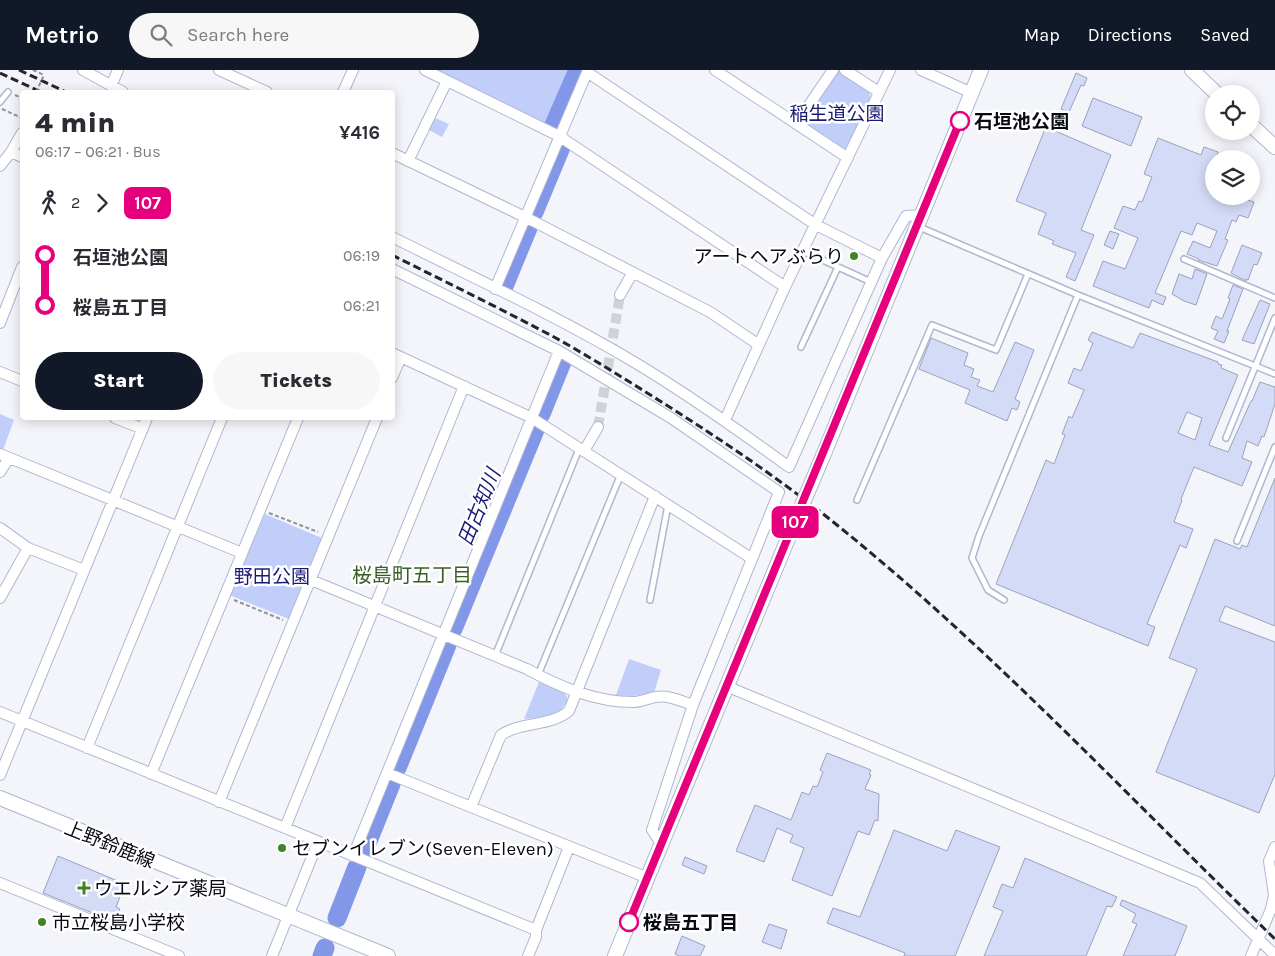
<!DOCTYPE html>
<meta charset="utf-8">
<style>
body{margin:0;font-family:Karla,"Noto Sans JP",sans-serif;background:#f7f7f7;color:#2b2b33;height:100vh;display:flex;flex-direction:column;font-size:19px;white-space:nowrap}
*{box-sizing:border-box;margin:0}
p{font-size:16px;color:#7c7c81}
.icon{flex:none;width:28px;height:28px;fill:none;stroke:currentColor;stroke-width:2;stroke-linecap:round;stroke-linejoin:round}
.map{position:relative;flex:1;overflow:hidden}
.panel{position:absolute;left:20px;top:20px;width:375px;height:330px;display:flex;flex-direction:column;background:#fff;border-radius:5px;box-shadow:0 2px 12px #0003}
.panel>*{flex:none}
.badge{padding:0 10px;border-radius:8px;font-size:18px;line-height:32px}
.tools{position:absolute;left:1205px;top:15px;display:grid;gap:10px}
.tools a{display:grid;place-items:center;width:55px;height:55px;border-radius:50%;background:#fff;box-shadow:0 2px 12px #0003;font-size:25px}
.map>.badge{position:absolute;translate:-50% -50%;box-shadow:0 0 0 2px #fff}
.legs{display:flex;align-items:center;gap:8px;height:55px;padding:0 15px;font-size:16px}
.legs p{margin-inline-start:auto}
.headline{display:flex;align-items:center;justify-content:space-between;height:85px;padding:0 15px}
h1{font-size:28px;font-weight:800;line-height:38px}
.cta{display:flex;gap:10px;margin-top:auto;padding:10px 15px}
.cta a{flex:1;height:58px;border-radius:30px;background:#111827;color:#fff;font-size:20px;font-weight:800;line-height:58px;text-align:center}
.cta a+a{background:#f7f7f7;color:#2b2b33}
ul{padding:0 15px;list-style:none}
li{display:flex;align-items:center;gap:18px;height:50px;font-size:19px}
li i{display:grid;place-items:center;width:8px;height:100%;margin:0 6px;background:currentColor}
li i::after{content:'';width:12px;height:12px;margin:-6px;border:4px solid;border-radius:50%;background:#fff}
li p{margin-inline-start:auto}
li:first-child i{background:linear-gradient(#0000 50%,currentColor 0)}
li:last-child i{background:linear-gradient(currentColor 50%,#0000 0)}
header{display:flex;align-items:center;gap:30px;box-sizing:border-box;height:70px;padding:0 25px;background:#111827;color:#fff}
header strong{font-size:24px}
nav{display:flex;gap:28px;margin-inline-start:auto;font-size:18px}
.search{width:350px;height:45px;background:#f7f7f7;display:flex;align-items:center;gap:12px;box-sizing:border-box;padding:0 18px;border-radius:28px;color:#7c7c81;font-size:19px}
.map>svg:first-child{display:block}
.green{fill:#c1cef9}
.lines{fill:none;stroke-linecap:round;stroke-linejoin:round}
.river{stroke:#8397e9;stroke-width:19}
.building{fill:#d3dbf7;stroke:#9aa2bc;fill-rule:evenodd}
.street-tunnel{stroke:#d0d2d8;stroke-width:10;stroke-dasharray:10 5;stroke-linecap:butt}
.lane-casing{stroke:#afb7d2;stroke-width:8}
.street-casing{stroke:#afb7d2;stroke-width:12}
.secondary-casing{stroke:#afb7d2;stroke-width:16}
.path{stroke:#919399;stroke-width:2;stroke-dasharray:4 2.5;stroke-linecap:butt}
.lane{stroke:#fff;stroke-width:5}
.street{stroke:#fff;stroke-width:10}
.secondary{stroke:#fff;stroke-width:14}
.rail{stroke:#23252e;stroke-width:3;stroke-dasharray:8 4;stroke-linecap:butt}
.secondary-bridge-casing{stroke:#afb7d2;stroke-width:16;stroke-linecap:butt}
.path-bridge{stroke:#919399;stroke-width:2;stroke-dasharray:4 2.5;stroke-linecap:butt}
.secondary-bridge{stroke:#fff;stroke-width:14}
.line-1-casing{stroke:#fff;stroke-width:11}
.line-1{stroke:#e6007e;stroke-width:8}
.stop-1-dot{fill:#fff;stroke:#e6007e;stroke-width:2.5}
.poi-dot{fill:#438324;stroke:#fff;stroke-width:2}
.labels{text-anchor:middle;stroke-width:5;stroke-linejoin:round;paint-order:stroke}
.park-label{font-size:19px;fill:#191976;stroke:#fff}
.stop-label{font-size:19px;font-weight:bold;fill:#090b14;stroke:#fff;text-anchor:start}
.poi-label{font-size:19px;fill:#090b14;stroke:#fff;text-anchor:start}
.street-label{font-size:19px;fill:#090b14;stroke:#fff}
.water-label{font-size:20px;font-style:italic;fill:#1a1a77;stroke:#fff}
.neighbourhood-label{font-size:20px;fill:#376025;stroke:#fff}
</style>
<header>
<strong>Metrio</strong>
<div class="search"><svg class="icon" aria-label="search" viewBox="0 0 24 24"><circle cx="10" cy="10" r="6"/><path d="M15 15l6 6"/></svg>Search here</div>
<nav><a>Map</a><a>Directions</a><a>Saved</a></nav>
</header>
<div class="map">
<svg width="1275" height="886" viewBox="0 0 1275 886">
<rect width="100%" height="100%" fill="#f3f5fa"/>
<path class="green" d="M436 0H580L558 54 552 57Z
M837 0 869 21 871 29 848 79H842L801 52Z
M433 47 449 54 442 67 427 59Z
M0 344 14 350 3 380 0 378Z
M265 444 322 468 289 549 229 525Z
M629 589 661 600 654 623 632 626 616 625Z
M539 612 564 622 568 629C558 650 545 646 524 649Z"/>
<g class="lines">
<path class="river" d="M554 55 578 0
M534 142 561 77 560 75
M504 216 528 158
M541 344 562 292
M453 559 535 360
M397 698 447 575
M364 781 391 714
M337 848 357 797
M322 886 325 878"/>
</g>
<path class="building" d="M1076 3 1087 8 1084 16 1081 15 1069 42 1061 39Z
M1093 28 1142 47 1131 76 1082 56Z
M1045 59 1052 62 1053 60 1111 85 1081 160 1094 165 1075 211 1066 207 1076 183 1052 174 1054 171 1038 164 1046 143 1016 131Z
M1158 68 1201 85 1204 77 1218 82 1216 89H1214V126H1249L1248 130 1254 132 1248 148 1239 145 1236 152 1232 150 1225 169 1228 170 1217 196 1198 190 1199 189 1187 184 1193 171 1210 178 1217 161 1197 153 1192 165 1181 161 1155 223 1166 227 1163 235 1152 230 1149 238 1093 216 1103 191 1125 199 1138 168 1114 158 1123 136 1135 140 1139 131 1142 132 1152 107 1144 104Z
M1110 161 1119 164 1113 179 1104 175Z
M1242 175 1262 183 1257 195 1254 194 1248 210 1246 209V211L1231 203Z
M1195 199 1207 204 1196 235 1184 231 1172 224 1179 204 1192 209Z
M1233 215 1243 219 1227 261H1229L1224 273 1214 269 1218 261 1211 258 1216 246 1222 249 1230 229 1228 228Z
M1260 230 1270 234 1254 274 1242 270Z
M1092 262 1133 278 1140 263 1218 292V294L1222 295 1221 298 1238 305 1209 375 1228 382 1251 331H1252L1260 312 1275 317V334L1264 367 1262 366 1258 376 1247 371 1242 388 1252 392 1242 416 1194 397 1181 429 1182 430 1174 452 1193 459 1186 478 1180 475 1147 554 1155 557 1148 576 996 514 1046 390 1054 394 1065 365 1062 364 1069 346 1072 348 1084 320 1068 313 1074 298 1081 301 1093 273 1088 270ZM1187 342 1202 348 1195 370 1178 363Z
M931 268 968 283 964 295 974 299 971 307 980 310 977 316 993 322 1015 272 1034 280 1015 329 1020 332 1017 340 1012 338 1007 351 965 333 970 320 919 299Z
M1275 408V556L1225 536 1219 551 1275 572V704L1259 743 1156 702 1197 599 1169 588 1215 469 1240 479 1242 475 1247 477Z
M827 683 871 700 869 704 871 705 865 719 879 724 878 751 875 750 869 765 858 761 832 826 792 810 804 778 790 772 793 765 777 758 764 792 736 781 755 735 791 750 802 722 809 725 813 716 817 717 823 702 820 700Z
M894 760 947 781 956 760 1000 777 955 886H904L905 883 827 853 833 838 860 847Z
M58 786 125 814 116 837 120 839 115 850 111 848 110 850 43 823Z
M685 787 707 796 704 804 682 795Z
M1025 788 1117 827 1112 837 1107 836 1086 886H984L1003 841 993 837 1002 814 1013 818Z
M1122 830 1187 856 1175 886H1123L1137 854 1132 852 1136 844 1120 835Z
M769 854 787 860 781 879 762 872Z
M682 866 705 876 700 886H679L675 884Z"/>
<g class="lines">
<path class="street-tunnel" d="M598 357 620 225"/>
<defs>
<path id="lane" d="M0 32 8 22
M917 156 1078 225 1275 304
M803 181 871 212
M1184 189 1275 228
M801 277 838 197
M1226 368 1275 248
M857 430 932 255 996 280 1028 204
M1237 471 1275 377
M650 530 668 435
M1004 530 988 520 972 488 979 466 1078 225
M495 586 579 379
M538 605 621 404"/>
<path id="street" d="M83 0 123 22
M219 0 267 22
M425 0 559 66 785 217
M715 0 848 88
M845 0 879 22
M921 0 972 23
M587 2 816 155 882 188
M111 16 118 0
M343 22 353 0
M796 54 833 0
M11 82 22 63
M392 83 525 147 710 242 759 275
M408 91 447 11
M0 96 11 82 22 87
M392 167C472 207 553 244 629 289 685 322 737 359 789 397L882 188 906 146 922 145
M392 199 559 281 671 348 779 422 693 635 652 760 662 775
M495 219 588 0
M620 225 633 202
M0 253 22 197
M392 283 532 348 751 488
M0 302 22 311
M392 308 401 287
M115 348 143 359
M725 350 785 217 890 0
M584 381 598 357
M0 384 242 483
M0 402 9 388
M0 458 28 478
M311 510 527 599C560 617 595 632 633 632 641 632 648 628 656 627 669 625 681 631 693 635
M0 528 28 478 84 500
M726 616 1200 813 1275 885
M0 642 536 860
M87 678 222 348
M387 703 471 737
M151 704 298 348
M0 705 147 348
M219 732 377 348
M285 758 464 316
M353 786 559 281
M648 808 471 737 501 665C522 651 550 657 569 641L655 426
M0 813 179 886
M272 886 318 772
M528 886 536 867V860L569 777
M1251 886 1271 839 1274 825 1269 791 1275 777"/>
<path id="secondary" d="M1192 0 1217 24
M1251 55 1275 77
M823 386 981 0
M0 728 388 886
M615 886 797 447"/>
</defs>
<use href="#lane" class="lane-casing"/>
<use href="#street" class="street-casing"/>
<use href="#secondary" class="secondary-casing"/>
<path class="path" d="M33 0 44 5
M15 25 22 28
M2 39 22 48
M269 443 318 462
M234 530 283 550"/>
<use href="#lane" class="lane"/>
<use href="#street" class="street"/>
<use href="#secondary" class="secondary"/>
<path class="rail" d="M19 0 66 22
M0 3 41 22
M392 185C446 212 501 239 554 267 590 287 625 309 660 331 717 367 774 405 827 447 988 575 1127 726 1275 869"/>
<defs>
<path id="secondary-bridge" d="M797 447 823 386"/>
</defs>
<use href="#secondary-bridge" class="secondary-bridge-casing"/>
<path class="path-bridge" d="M36 22 44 5"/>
<use href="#secondary-bridge" class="secondary-bridge"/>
</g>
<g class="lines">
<defs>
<path id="line-1" d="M629 852 960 51"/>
</defs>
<use href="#line-1" class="line-1-casing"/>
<use href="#line-1" class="line-1"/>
</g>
<g class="stop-1-dot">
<circle cx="960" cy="51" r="9"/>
<circle cx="629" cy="852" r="9"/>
</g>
<g class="poi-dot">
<circle cx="854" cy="186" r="5"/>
<circle cx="282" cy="778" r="5"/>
<path d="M81.5 810.5h5v5h5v5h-5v5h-5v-5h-5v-5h5z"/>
<circle cx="42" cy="852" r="5"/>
</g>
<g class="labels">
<g class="park-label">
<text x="837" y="50">稲生道公園</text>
<text x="272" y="513">野田公園</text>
</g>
<g class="stop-label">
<text x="974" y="58">石垣池公園</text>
<text x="643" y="859">桜島五丁目</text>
</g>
<g class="poi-label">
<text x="844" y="193" text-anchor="end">アートヘアぶらり</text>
<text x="292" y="785">セブンイレブン(Seven-Eleven)</text>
<text x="94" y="825">ウエルシア薬局</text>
<text x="52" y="859">市立桜島小学校</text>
</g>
<g class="street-label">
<text transform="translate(110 774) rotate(22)" y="7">上野鈴鹿線</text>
</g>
<g class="water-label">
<text transform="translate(479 437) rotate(-68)" y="7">田古知川</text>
</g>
<g class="neighbourhood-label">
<text x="412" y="512">桜島町五丁目</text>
</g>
</g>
</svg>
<div class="tools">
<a><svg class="icon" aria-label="locate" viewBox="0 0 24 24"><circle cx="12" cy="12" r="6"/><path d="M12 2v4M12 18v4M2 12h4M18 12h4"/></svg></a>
<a><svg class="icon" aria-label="layers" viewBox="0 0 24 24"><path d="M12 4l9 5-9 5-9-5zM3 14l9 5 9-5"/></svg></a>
</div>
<b class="badge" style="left:795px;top:452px;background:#e6007e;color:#fff">107</b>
<section class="panel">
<div class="headline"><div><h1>4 min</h1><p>06:17 – 06:21 · Bus</p></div><b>¥416</b></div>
<div class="legs"><svg class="icon" aria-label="walk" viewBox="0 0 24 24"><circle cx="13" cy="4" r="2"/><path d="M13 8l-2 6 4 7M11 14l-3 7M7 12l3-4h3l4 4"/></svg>2<svg class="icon" aria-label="forward" viewBox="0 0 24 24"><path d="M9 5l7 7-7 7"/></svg><b class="badge" style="background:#e6007e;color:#fff">107</b></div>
<ul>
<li><i style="color:#e6007e"></i><b>石垣池公園</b><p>06:19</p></li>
<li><i style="color:#e6007e"></i><b>桜島五丁目</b><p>06:21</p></li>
</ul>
<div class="cta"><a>Start</a><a>Tickets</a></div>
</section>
</div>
